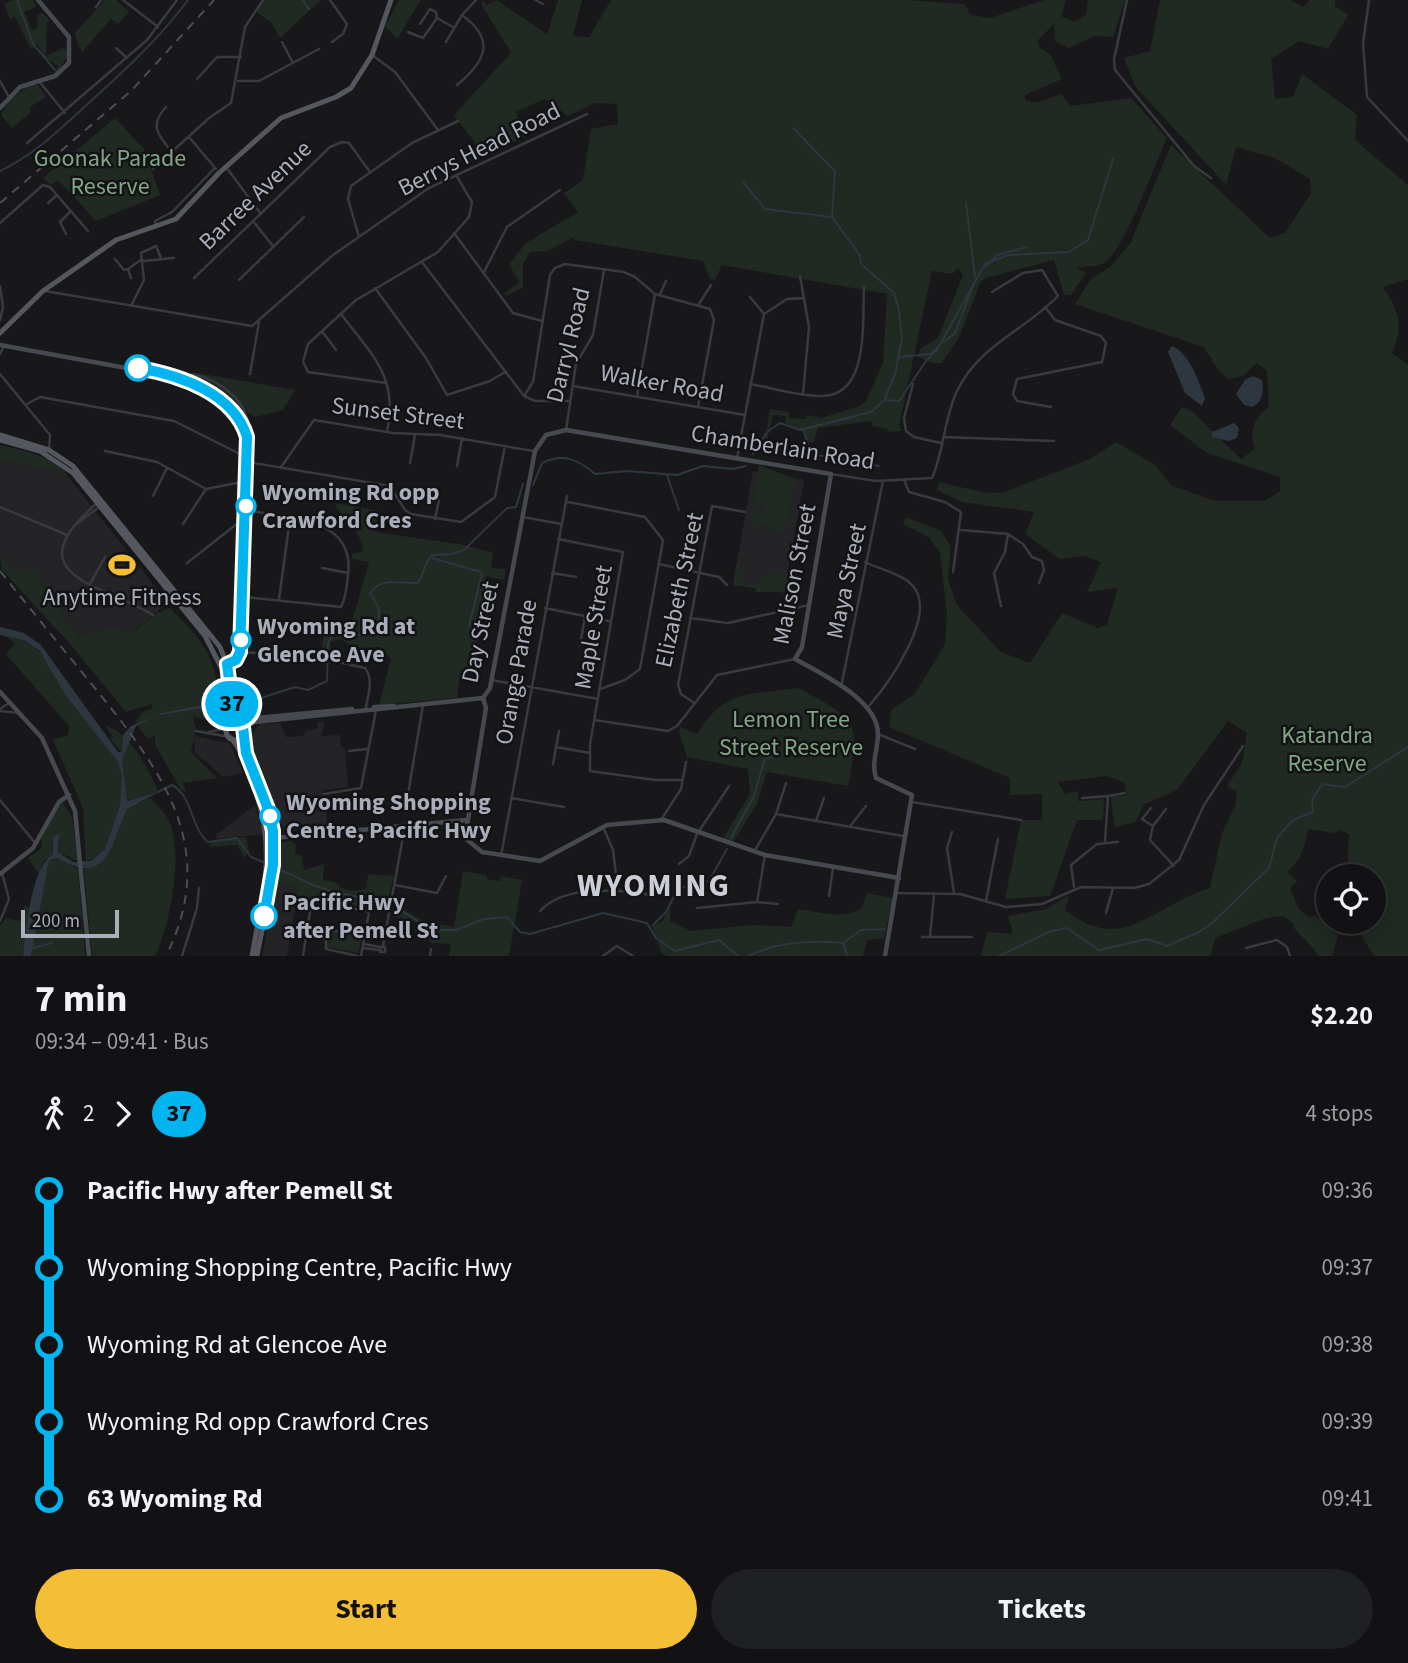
<!DOCTYPE html>
<meta charset="utf-8">
<style>
body{margin:0;font-family:"Source Sans 3",sans-serif;background:#1f2022;color:#f1f3f6;height:100vh;display:flex;flex-direction:column;font-size:26px;white-space:nowrap}
*{box-sizing:border-box;margin:0}
p{font-size:23px;color:#9c9ea0}
.icon{flex:none;width:38px;height:38px;fill:none;stroke:currentColor;stroke-width:2;stroke-linecap:round;stroke-linejoin:round}
.map{position:relative;height:956px;overflow:hidden}
.drawer{display:flex;flex-direction:column;background:#121214;flex:1}
.drawer>*{flex:none}
.badge{padding:0 14px;border-radius:23px;font-size:24px;line-height:46px}
.tools{position:absolute;left:1316px;top:864px;display:grid;gap:14px}
.tools a{display:grid;place-items:center;width:70px;height:70px;border-radius:50%;background:#121214;box-shadow:0 4px 18px #0003,0 0 0 2px #313234;font-size:35px}
.scale{position:absolute;left:21px;bottom:18px;width:98px;box-sizing:border-box;padding-left:7px;border:4px solid #aaaeba;border-top:0;font-size:19px;line-height:24px;white-space:nowrap;color:#aaaeba;-webkit-text-stroke:5px #131315;paint-order:stroke}
.map>.badge{position:absolute;translate:-50% -50%;box-shadow:0 0 0 4px #fff}
.legs{display:flex;align-items:center;gap:10px;height:77px;padding:0 35px;font-size:23px}
.legs p{margin-inline-start:auto}
.summary{display:flex;align-items:center;justify-content:space-between;height:119px;padding:0 35px}
h1{font-size:38px;font-weight:700;line-height:52px}
.cta{display:flex;gap:14px;margin-top:auto;padding:14px 35px}
.cta a{flex:1;height:80px;border-radius:42px;background:#f4be37;color:#111;font-size:28px;font-weight:700;line-height:80px;text-align:center}
.cta a+a{background:#1f2022;color:#f1f3f6}
ul{padding:0 35px;list-style:none}
li{display:flex;align-items:center;gap:24px;height:77px;font-size:26px}
li i{display:grid;place-items:center;width:10px;height:100%;margin:0 9px;background:currentColor}
li i::after{content:'';width:18px;height:18px;margin:-9px;border:5px solid;border-radius:50%;background:#121214}
li p{margin-inline-start:auto}
li:first-child i{background:linear-gradient(#0000 50%,currentColor 0)}
li:last-child i{background:linear-gradient(currentColor 50%,#0000 0)}
.map>svg:first-child{display:block}
.built{fill:#242427}
.green{fill:#202922}
.water{fill:#2e363f}
.lines{fill:none;stroke-linecap:round;stroke-linejoin:round}
.stream{stroke:#2e363f;stroke-width:2}
.street{stroke:#393a3f;stroke-width:2.5}
.secondary{stroke:#474950;stroke-width:4.5}
.primary{stroke:#55575f;stroke-width:5}
.rail{stroke:#4c4e55;stroke-width:2;stroke-dasharray:9 7;stroke-linecap:butt}
.line-1-casing{stroke:#fff;stroke-width:16}
.line-1{stroke:#00b5ef;stroke-width:10}
.stop-1-dot{fill:#fff;stroke:#00b5ef;stroke-width:3.5}
.labels{text-anchor:middle;stroke-width:5;stroke-linejoin:round;paint-order:stroke}
.street-label{font-size:24px;fill:#aaaeba;stroke:#131315}
.park-label{font-size:24px;fill:#81a585;stroke:#131315}
.stop-label{font-size:24px;font-weight:bold;fill:#aaaeba;stroke:#131315;text-anchor:start}
.poi-label{font-size:24px;fill:#aaaeba;stroke:#131315}
.district-label{font-size:32px;font-weight:bold;letter-spacing:2px;fill:#cbced6;stroke:#131315}
</style>
<div class="map">
<svg width="1408" height="956" viewBox="0 0 1408 956">
<rect width="100%" height="100%" fill="#18181a"/>
<path class="built" d="M0 460 66 474 168 603 131 633 111 625 79 638 47 592 38 570H11L0 555Z
M753 471 804 480 784 593 733 585Z
M317 722H325L321 736 340 735 341 747H345L348 787 323 790 328 828 286 831 276 817 261 779 249 737 260 724 280 723 286 737 303 736 306 731 318 728Z
M194 736 230 743 243 773 223 777 195 752Z
M255 805 264 834 216 839V835Z
M276 883 294 886 298 891 287 956H262Z"/>
<path class="green" d="M13 0H33L36 7 24 12 32 30 38 28 37 15 43 13 50 21 47 22 46 56 64 48 69 52 59 71 42 77 55 72 58 66 45 58 37 44 31 49 15 17 10 19 4 4Z
M105 0H116L129 12 118 24 111 19 82 52 74 34Z
M265 0H321L280 38 271 22 256 12Z
M399 0H421L397 39 385 26Z
M483 0 486 5 497 0 547 34 558 0H582L573 36 589 37 611 0H908L965 4 970 15 990 18 1044 0H1066L1061 16 1074 22 1086 15 1088 0H1125L1113 37 1094 36 1069 48 1055 41 1054 24 1037 41 1040 48 1050 54 1062 79 1025 95V100L1035 103 1062 94 1070 106 1131 98 1167 138C1154 166 1127 243 1107 261 1098 268 1086 266 1076 268L1086 273 1071 295H1064L1054 260 986 278 981 281 959 337 942 363H933L918 357 920 349 938 338 963 275 958 268 952 274 932 271 899 425 902 431 887 432 888 429 872 426V421L818 428 813 443 805 440 803 432 785 423 786 416 773 415 767 440H765L770 409 789 412V418L806 419 807 415 821 418 857 407 866 401 883 363 887 294 722 265 715 280 710 279 703 261 574 240V237L547 251 530 252 523 264V287L507 296 504 294 519 282 509 264 526 243 578 212 564 193 583 180 591 129 618 124 617 104 595 103 568 116 544 99 516 112 526 136 485 156 454 115 511 53 481 4Z
M1160 0H1290L1303 7 1310 0H1335V6L1348 15 1328 49 1299 41 1271 59 1275 99 1293 97 1302 74 1357 115 1355 140 1408 185V279L1383 287C1399 311 1404 326 1392 353L1408 365V956H1374L1353 922H1374V877H1347L1349 834 1340 830 1334 833 1308 829C1305 846 1302 860 1287 872L1297 881 1290 888 1299 909 1310 918 1315 915 1338 936 1332 956H1318C1311 943 1302 938 1293 927L1294 924 1283 916 1266 918 1215 938 1211 956H981L987 932 1013 934 1008 916 1046 909 1069 895 1065 910C1124 956 1151 906 1210 888L1222 833 1235 806 1237 792 1227 786 1242 763 1247 733 1228 721 1177 790 1143 805 1136 822 1114 827 1111 797 1127 795 1125 783 1107 776 1058 782 1065 794 1078 791V801L1104 799 1103 820H1077L1050 896 1005 899 1021 820H1042V794L1010 795V778L889 727 892 709 914 695 945 644 947 614 940 553 929 537 903 524 906 517 941 531 951 546 948 579 957 605 1001 652 1030 663 1062 613 1098 628 1107 625 1118 588 1087 592 1101 562 1085 556 1060 559 1025 534 1034 512 962 502 937 490 939 482 982 492 1002 493 1092 458 1116 442 1155 465 1171 485 1215 501H1265L1280 491V477L1207 453 1170 425 1182 407 1193 412 1241 459 1255 449C1249 428 1253 421 1269 406L1267 371 1257 363 1243 376 1228 379 1218 370 1204 347 1075 304 1091 279 1110 267 1130 244 1171 145 1270 238 1285 233 1311 193 1310 179 1275 158 1236 147 1226 185 1135 86 1124 58 1150 51Z
M38 85 46 97 30 107 31 112 12 128 1 115C8 101 22 86 38 85Z
M115 118 144 149 160 195 96 221 58 180 51 185 43 178Z
M197 373 295 390 283 410 255 417 193 381 191 375Z
M0 445C20 450 55 456 66 474L0 460Z
M759 465 796 479 787 524 782 528 788 529 784 534 769 528 768 524 759 525 752 532 753 505 760 508 757 513 768 516 763 514V504H753Z
M334 503 379 511 375 532 465 545 493 553 491 568 506 569 504 580 486 576 476 650H472L467 679 460 678 457 698 379 705 391 659 379 647 356 649 340 639 330 642 331 656 321 652 325 626 351 625 369 562 352 559V554L363 551C359 525 345 523 334 503Z
M740 544 739 572 748 575 743 577 744 585H757C762 572 774 573 787 574L789 578 783 592H756L755 588 733 585Z
M0 555 11 570H38L47 592 79 638 111 625 132 633 157 613 170 608C212 650 216 659 221 719L207 720 193 716 196 729 191 752 217 778 183 783 186 792 181 790 155 745V736L148 739 135 723 142 712 153 708 151 704 126 712 70 644 2 570Z
M5 635C17 637 30 640 38 650 51 664 58 685 69 700 81 719 110 745 119 763 129 786 116 858 86 861L83 808 53 740 68 735 69 726 6 654 15 644Z
M799 688C857 721 861 718 848 786L767 772 757 804 733 842 723 838 750 794 748 769 687 757 679 731 680 727 697 734C725 688 750 695 799 688Z
M106 726C132 734 147 769 159 792L126 801 121 760 124 755 110 739 113 737Z
M150 798C154 803 161 808 165 814 187 844 170 925 155 956H92L84 869 99 865 127 808Z
M62 802 72 817 78 861 58 852 60 841 52 842 53 854 44 861 39 874 28 858 42 848 41 836Z
M246 837 249 852 244 858 238 845 208 847 214 841Z
M292 841 296 845 295 854 302 856 304 870 324 864 323 880 337 883 340 888 354 891 366 889 368 874 394 876 385 911 314 898 308 906 296 904 298 891 293 886 276 883 278 843Z
M57 858 78 869 85 956H31L44 873 49 860Z
M463 871 486 875 487 879 500 881 501 876 522 880 509 956H449L451 944 431 943 423 931 415 932 416 922 394 917 396 905 423 921 454 927Z
M867 893 893 898 884 938 867 940 863 956H668L662 954 652 926 663 921 670 905V921L691 931 752 925 791 927 798 909C820 912 844 920 862 908Z
M25 905 30 908 23 956H0V926L6 918 21 921Z
M332 931 362 938 358 953 327 947 328 934Z"/>
<path class="water" d="M1172 346C1190 354 1198 380 1205 398L1202 406 1185 393 1168 352Z
M1253 376 1262 380C1264 390 1263 403 1252 407L1244 405 1236 394 1245 380Z
M1234 423 1239 428 1237 438 1229 441 1212 437V432Z
M0 627 24 633 41 645 118 752H122L123 735 131 726 160 714 136 726 122 760 127 801 159 792 127 809C110 846 108 888 57 858L49 860 31 956H23C27 929 30 869 53 854V838L59 833 58 852 73 862 91 861 105 849 120 806 122 776 118 762 68 699 39 650 24 640 0 635Z"/>
<g class="lines">
<path class="stream" d="M17 0 33 44 55 70
M303 0 309 9
M793 128 835 171 832 217
M0 171C36 154 61 128 90 102 126 69 159 39 188 0
M743 182 765 209 831 217
M966 202 975 277
M832 217 860 255 861 264 894 293 899 310 902 338 895 374 885 398
M985 267 997 255 1027 247
M944 342 955 333 974 283
M899 357 930 354 937 348
M804 431 811 454 879 466
M753 454 767 432 780 423 800 430 871 412 884 400 899 401 926 361 937 350 985 264 1008 255 1069 252 1088 240 1113 159
M667 475 679 510
M533 485 542 463C563 453 578 459 595 474L627 471 677 475 703 466 733 469 746 466
M432 558 481 572
M469 626 482 574
M239 705 295 687 308 690 327 681 328 644 332 635H362L375 631C382 616 380 607 370 594 379 576 400 584 417 583 425 575 423 564 432 555L452 554 464 550 507 508 516 507 523 484
M161 714 222 703
M158 792 172 785C193 796 190 827 208 842L237 838 251 857 263 862
M731 838 754 796 765 758 803 750
M277 870C293 873 299 880 313 885 336 894 361 896 384 905
M396 907 431 930H456L484 919 507 917 520 932 530 934 603 913 647 923 656 938 675 951 719 940 738 956
M653 925 666 912 678 889 709 881 727 849
M843 943 861 930 885 929
M33 948 52 943
M749 956C778 941 811 940 843 943L847 956
M999 956 1051 931 1067 928 1099 950 1147 939 1167 946 1199 932 1212 923 1269 868 1277 838 1293 820 1313 812 1312 800 1322 784 1345 787 1408 747"/>
<path class="street" d="M123 0 158 27
M330 0 347 24 343 34 332 42
M535 0 543 4
M1127 0 1114 59 1115 70 1194 166 1211 178
M1369 0 1363 43 1367 97 1408 141
M96 7 101 0
M420 24 430 9 436 12 437 18 453 27
M408 32 423 38 437 18
M282 42 293 63
M446 42 462 15 476 0
M116 48 127 58
M372 55 395 72 438 130
M197 79 217 57H241
M38 80 65 113
M0 81 9 97
M238 81H259L319 49
M457 85C486 61 496 40 462 15
M166 107C149 125 158 135 171 151
M189 137 216 169
M27 143 147 40 177 0
M226 167 261 214
M153 169 209 118 231 103 245 27 263 0
M48 203 57 195
M253 221 272 245
M0 223 43 185 50 187 88 231
M156 225 155 221 172 212 215 168
M454 233 513 313 542 321
M66 234 60 222 71 211
M359 237 348 199 351 186 412 143 458 121
M115 259 124 270 128 269 131 278
M143 261 174 258
M422 262 524 396 535 401H570
M128 269 142 259
M484 272 507 227 560 190
M800 276 809 327 803 394
M194 278 330 147 342 142 349 143 370 172
M239 280 304 217
M0 286 3 307 0 320
M375 288 426 358 447 395 490 381 505 372
M45 291 252 326 333 255 429 188 587 114
M660 294 666 281
M750 297 764 314
M699 304 711 285
M131 306 144 280 141 253 156 246 161 258
M1045 307 1055 320 1101 336 1106 343 1102 362 1017 379 1013 394 1017 401 1051 407
M341 314C372 355 399 377 387 432
M322 331 336 350
M0 354 4 346
M0 374 50 435 49 450
M192 374C223 381 248 401 250 434L247 437
M250 374 259 322
M386 383 308 372 303 362 308 344 356 300 438 252 469 217 472 202 456 175
M750 384C773 388 798 396 821 396 870 397 862 321 864 287
M913 384 904 418 906 431 914 437 941 443
M573 386 745 415
M524 396 533 382 550 275 555 268 565 264 624 272 635 277 655 294 710 309 714 320 698 407
M637 396 655 294
M27 404 40 397 174 421 248 458
M566 430 576 364 593 335 604 270
M943 437 1054 441
M105 451 157 462 206 489 247 481
M737 458 764 314 787 299 804 298
M248 462 390 486 405 510 411 514 461 522 495 497 505 446
M410 463 415 435
M457 466 462 438
M281 467 314 420 393 433 440 435 533 451
M831 474 876 481 932 478C944 451 944 418 957 391 979 345 1024 331 1058 296L1042 270 1023 273 992 292
M904 480 909 492 945 502 961 512 953 572
M153 496 167 468
M568 502 645 517 663 540 640 669 625 680 600 689
M97 503C12 576 102 584 153 615
M0 507 67 535
M523 517 561 524
M435 519 439 500
M183 524 206 489
M74 526 99 507
M961 530 1008 534 1023 544 1032 557 1042 561 1044 570 1039 583
M558 539 623 552 590 744V771L655 780H682
M865 562C879 569 903 574 913 586 938 615 888 684 869 706
M187 563 238 523 245 522
M659 564 719 577 727 585
M322 568 348 573
M552 573 576 577
M89 586 105 557
M245 597 341 607C346 598 347 585 348 575 356 516 286 518 246 510
M279 599 290 519
M1001 606 994 573 1005 552 1008 534
M545 608 609 621
M690 618 728 623 809 605
M580 645 585 617
M241 652 317 657
M333 661 365 668C374 679 368 695 366 708
M491 680 598 699
M841 687 883 481
M694 703 681 694 678 685 712 506 745 512
M0 709 9 703
M0 711 18 713
M594 720 668 731 677 726 717 675 795 659
M196 731 230 737
M209 732 227 728
M878 734 915 749
M556 747 590 753
M349 751 367 749
M553 764 559 731
M324 794 361 788 376 710
M1108 796 1125 793
M511 798 564 807
M1082 798 1108 796 1105 842
M0 800 36 844
M912 802 1021 820
M1151 808 1142 819 1153 826
M1166 809 1153 826 1150 840 1174 866
M405 812 423 705
M776 814 903 836
M661 820 681 789 686 762
M449 821 448 825 457 832
M816 821 824 798
M851 825 866 806
M603 827 613 850 618 891
M952 832 947 848 954 893
M754 852 776 814 786 783
M501 856 567 496
M679 864 689 856 697 834 729 786
M395 885 437 893 446 876
M1074 887 1071 865 1097 844 1118 842
M896 893 960 894 1006 907 1042 904 1081 887 1134 888 1149 884 1179 860 1204 805 1243 746
M829 896 833 868
M986 901 998 839
M757 902 765 855
M697 908 757 902 778 904
M540 911C564 885 610 891 641 892L648 895
M1106 913 1113 888
M0 921 9 899 2 873
M308 936 325 939
M930 936 934 895
M922 937H972
M364 944 380 947
M383 946 405 826
M381 947H385V952H380Z
M363 948 379 950
M1246 948 1277 940 1287 947 1290 956
M182 956 197 908 199 888
M303 956 311 905 319 901 369 912 361 956
M358 956 326 949V935L331 930 365 936
M430 956 431 949
M603 956 617 946 633 956"/>
<path class="secondary" d="M0 108 20 87 55 76 69 63V37L38 0
M0 345 181 378 232 410 242 424 249 447 241 652 236 660 227 665
M0 692 42 738 75 811 89 956
M374 707 394 706
M238 723 256 718 352 709
M244 732 248 725 255 722 483 698
M274 838 467 820
M0 874 33 848 59 802 69 795
M885 956 912 795 876 778C871 763 878 749 878 734 878 700 822 674 795 659L802 647 831 474 566 430 546 435 535 451 490 688 483 698 486 708 465 838 482 852 540 861 607 825 664 820 765 855 899 878"/>
<path class="primary" d="M0 333 43 291 116 240 176 219 219 173 281 118 336 97 351 88 372 55 391 0
M0 435 49 450 73 466 220 647C232 672 227 698 238 723
M0 440 40 451 73 473 205 636 222 669 228 727
M226 731a9 9 0 1 1 18 0a9 9 0 1 1-18 0Z
M243 734C243 763 263 788 270 816 281 862 265 911 257 956
M231 738C241 749 245 763 250 776 278 846 264 886 252 956"/>
<path class="rail" d="M0 203 131 91 214 0
M0 571C31 610 63 649 94 687 160 769 221 846 166 956"/>
</g>
<g class="lines">
<defs>
<path id="line-1" d="M138 368C179 375 234 393 247 437L240 652 236 660 227 664 233 711 243 727 246 753 268 809 273 831V865L264 916"/>
</defs>
<use href="#line-1" class="line-1-casing"/>
<use href="#line-1" class="line-1"/>
</g>
<defs>
<symbol id="stadium-bare" viewBox="-9 -9 18 18"><path d="M0-5a6.5 5 0 1 0 0 10a6.5 5 0 1 0 0-10ZM-3.5-1.8h7v3.6h-7Z" fill="#f4be37" stroke="#131315" stroke-width="2.5" paint-order="stroke"/></symbol>
</defs>
<g fill-rule="evenodd">
<use href="#stadium-bare" x="103" y="546" width="38" height="38"/>
</g>
<g class="stop-1-dot">
<circle cx="138" cy="368" r="12"/>
<circle cx="246" cy="506" r="9"/>
<circle cx="241" cy="640" r="9"/>
<circle cx="270" cy="816" r="9"/>
<circle cx="264" cy="916" r="12"/>
</g>
<g class="labels">
<g class="street-label">
<text transform="translate(479 149) rotate(-27)" y="8">Berrys Head Road</text>
<text transform="translate(255 195) rotate(-44)" y="8">Barree Avenue</text>
<text transform="translate(568 345) rotate(-76)" y="8">Darryl Road</text>
<text transform="translate(662 383) rotate(10)" y="8">Walker Road</text>
<text transform="translate(398 413) rotate(7)" y="8">Sunset Street</text>
<text transform="translate(783 447) rotate(9)" y="8">Chamberlain Road</text>
<text transform="translate(794 574) rotate(-79)" y="8">Malison Street</text>
<text transform="translate(846 581) rotate(-78)" y="8">Maya Street</text>
<text transform="translate(679 590) rotate(-78)" y="8">Elizabeth Street</text>
<text transform="translate(593 627) rotate(-80)" y="8">Maple Street</text>
<text transform="translate(480 632) rotate(-78)" y="8">Day Street</text>
<text transform="translate(516 672) rotate(-80)" y="8">Orange Parade</text>
</g>
<g class="park-label">
<text x="110" y="166">Goonak Parade<tspan x="110" dy="28">Reserve</tspan></text>
<text x="791" y="727">Lemon Tree<tspan x="791" dy="28">Street Reserve</tspan></text>
<text x="1327" y="743">Katandra<tspan x="1327" dy="28">Reserve</tspan></text>
</g>
<g class="stop-label">
<text x="262" y="500">Wyoming Rd opp<tspan x="262" dy="28">Crawford Cres</tspan></text>
<text x="257" y="634">Wyoming Rd at<tspan x="257" dy="28">Glencoe Ave</tspan></text>
<text x="286" y="810">Wyoming Shopping<tspan x="286" dy="28">Centre, Pacific Hwy</tspan></text>
<text x="283" y="910">Pacific Hwy<tspan x="283" dy="28">after Pemell St</tspan></text>
</g>
<g class="poi-label">
<text x="122" y="605">Anytime Fitness</text>
</g>
<g class="district-label">
<text x="654" y="896">WYOMING</text>
</g>
</g>
</svg>
<div class="tools">
<a><svg class="icon" aria-label="locate" viewBox="0 0 24 24"><circle cx="12" cy="12" r="6"/><path d="M12 2v4M12 18v4M2 12h4M18 12h4"/></svg></a>
</div>
<div class="scale">200 m</div>
<b class="badge" style="left:232px;top:704px;background:#00b5ef;color:#111">37</b>
</div>
<section class="drawer">
<div class="summary"><div><h1>7 min</h1><p>09:34 – 09:41 · Bus</p></div><b>$2.20</b></div>
<div class="legs"><svg class="icon" aria-label="walk" viewBox="0 0 24 24"><circle cx="13" cy="4" r="2"/><path d="M13 8l-2 6 4 7M11 14l-3 7M7 12l3-4h3l4 4"/></svg>2<svg class="icon" aria-label="forward" viewBox="0 0 24 24"><path d="M9 5l7 7-7 7"/></svg><b class="badge" style="background:#00b5ef;color:#111">37</b><p>4 stops</p></div>
<ul>
<li><i style="color:#00b5ef"></i><b>Pacific Hwy after Pemell St</b><p>09:36</p></li>
<li><i style="color:#00b5ef"></i><span>Wyoming Shopping Centre, Pacific Hwy</span><p>09:37</p></li>
<li><i style="color:#00b5ef"></i><span>Wyoming Rd at Glencoe Ave</span><p>09:38</p></li>
<li><i style="color:#00b5ef"></i><span>Wyoming Rd opp Crawford Cres</span><p>09:39</p></li>
<li><i style="color:#00b5ef"></i><b>63 Wyoming Rd</b><p>09:41</p></li>
</ul>
<div class="cta"><a>Start</a><a>Tickets</a></div>
</section>
